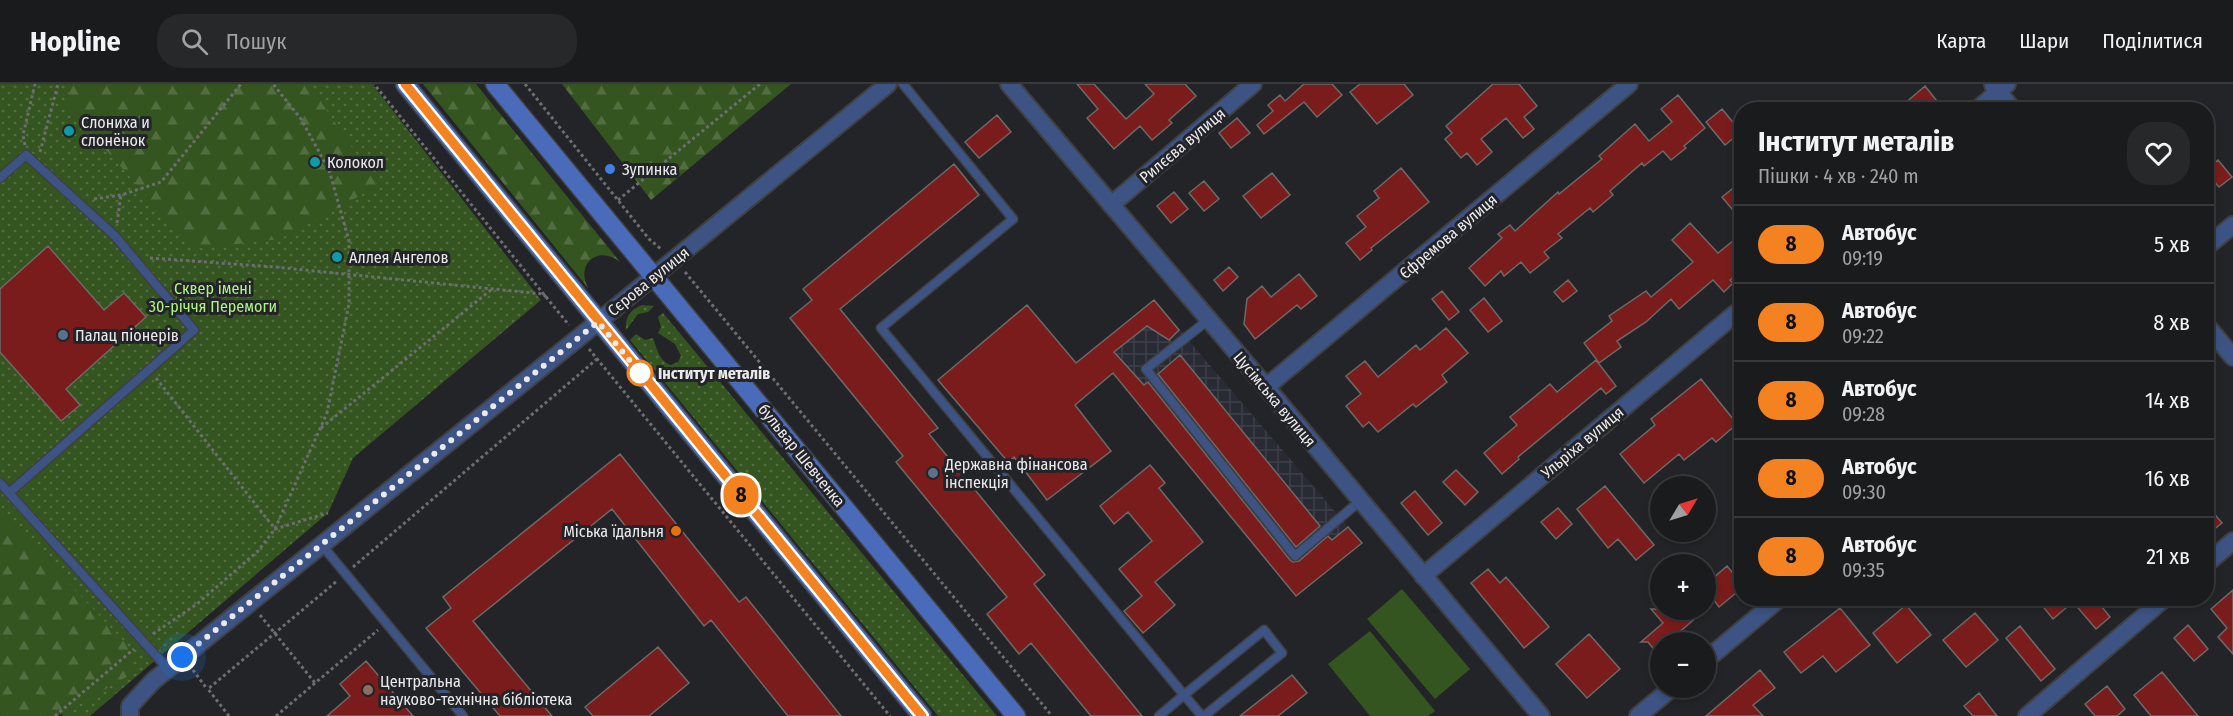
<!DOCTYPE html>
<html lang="uk">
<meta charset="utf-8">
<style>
body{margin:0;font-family:"Fira Sans Condensed",sans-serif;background:#27282a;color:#f1f3f6;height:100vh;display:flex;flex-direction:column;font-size:22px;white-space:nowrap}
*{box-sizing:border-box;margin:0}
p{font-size:20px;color:#9fa1a4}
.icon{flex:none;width:33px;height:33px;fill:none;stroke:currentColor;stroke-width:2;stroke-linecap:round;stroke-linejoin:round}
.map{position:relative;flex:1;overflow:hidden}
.panel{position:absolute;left:1734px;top:18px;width:480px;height:504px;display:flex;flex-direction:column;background:#1a1b1d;border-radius:24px;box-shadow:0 3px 9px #0003,0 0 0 2px #38393b}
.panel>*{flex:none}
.badge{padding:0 12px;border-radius:20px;font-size:21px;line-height:39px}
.needle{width:39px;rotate:52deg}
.tools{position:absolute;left:1650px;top:392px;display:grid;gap:12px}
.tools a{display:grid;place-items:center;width:66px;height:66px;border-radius:50%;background:#1a1b1d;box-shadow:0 3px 9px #0003,0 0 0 2px #38393b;font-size:30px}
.you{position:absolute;width:30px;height:30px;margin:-15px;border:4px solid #fff;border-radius:50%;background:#1a73e8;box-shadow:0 0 0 9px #1a73e833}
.map>.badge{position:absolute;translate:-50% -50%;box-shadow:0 0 0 3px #fff}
.round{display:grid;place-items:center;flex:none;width:63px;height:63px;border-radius:24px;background:#27282a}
.summary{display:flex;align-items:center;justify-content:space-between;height:102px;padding:0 24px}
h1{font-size:28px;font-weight:700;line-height:45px}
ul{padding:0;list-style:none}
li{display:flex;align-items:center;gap:18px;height:78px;padding:0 24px;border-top:2px solid #38393b}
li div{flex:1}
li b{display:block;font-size:22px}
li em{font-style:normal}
li .badge{min-width:66px;font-weight:700;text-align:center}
header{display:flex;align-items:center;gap:36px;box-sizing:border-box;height:84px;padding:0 30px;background:#1a1b1d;border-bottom:2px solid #38393b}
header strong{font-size:28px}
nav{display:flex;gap:33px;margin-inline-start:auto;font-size:21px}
.search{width:420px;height:54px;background:#27282a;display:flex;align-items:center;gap:15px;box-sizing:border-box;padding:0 21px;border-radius:24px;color:#9fa1a4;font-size:22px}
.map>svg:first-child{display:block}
.industrial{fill:url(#industrial-grid)}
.green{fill:url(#green-dots)}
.forest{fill:url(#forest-firs)}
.pitch{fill:#34551f}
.building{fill:#7a1c1b;stroke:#6e6968;stroke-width:1.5}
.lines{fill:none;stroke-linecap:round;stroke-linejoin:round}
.service-casing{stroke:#3f4043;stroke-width:11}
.minor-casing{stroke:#3f4043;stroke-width:20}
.secondary-casing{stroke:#3f4043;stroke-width:21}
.path{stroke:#6d6e71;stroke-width:3;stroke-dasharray:3 3;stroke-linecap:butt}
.service{stroke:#3d5383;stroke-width:8}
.minor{stroke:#3d5383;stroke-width:16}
.secondary{stroke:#4a6bb9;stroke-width:18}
.line-casing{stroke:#fff;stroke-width:14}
.line{stroke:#f58220;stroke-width:9}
.walk{stroke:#eaeaed;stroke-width:6;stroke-dasharray:0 10.8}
.culture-dot{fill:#0f9aa8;stroke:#232427;stroke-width:2}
.shop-dot{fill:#3f7fe0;stroke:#232427;stroke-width:2}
.service-dot{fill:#5c6f8a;stroke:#232427;stroke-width:2}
.stop-dot{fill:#fff;stroke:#f58220;stroke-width:3}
.food-dot{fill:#e8710a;stroke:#232427;stroke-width:2}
.education-dot{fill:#8d6e63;stroke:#232427;stroke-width:2}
.labels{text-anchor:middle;stroke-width:6;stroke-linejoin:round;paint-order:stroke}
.poi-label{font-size:16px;fill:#eaeaed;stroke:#232427;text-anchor:start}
.street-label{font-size:16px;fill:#eaeaed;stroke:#232427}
.park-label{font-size:16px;fill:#adf385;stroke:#232427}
.stop-label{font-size:16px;font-weight:bold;fill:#eaeaed;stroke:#232427;text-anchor:start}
</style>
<header>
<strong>Hopline</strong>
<div class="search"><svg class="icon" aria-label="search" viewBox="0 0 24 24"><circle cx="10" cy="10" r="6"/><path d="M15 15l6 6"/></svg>Пошук</div>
<nav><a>Карта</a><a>Шари</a><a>Поділитися</a></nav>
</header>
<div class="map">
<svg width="2233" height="632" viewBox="0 0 2233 632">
<defs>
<pattern id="industrial-grid" width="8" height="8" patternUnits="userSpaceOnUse" patternTransform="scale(1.5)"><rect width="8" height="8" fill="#282b34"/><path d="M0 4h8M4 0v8" fill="none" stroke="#3d4048"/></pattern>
<pattern id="green-dots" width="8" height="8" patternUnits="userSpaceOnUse" patternTransform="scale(1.5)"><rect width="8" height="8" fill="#34551f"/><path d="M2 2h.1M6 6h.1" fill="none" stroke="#526e40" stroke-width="1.8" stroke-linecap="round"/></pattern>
<pattern id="forest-firs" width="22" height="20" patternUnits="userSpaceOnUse" patternTransform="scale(1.5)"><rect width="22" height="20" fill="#34551f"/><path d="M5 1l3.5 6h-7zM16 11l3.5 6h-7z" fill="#526e40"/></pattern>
</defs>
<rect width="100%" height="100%" fill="#232427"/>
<path class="industrial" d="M1154 216 1362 459 1296 512 1093 265Z"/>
<path class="green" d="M0 0H372L541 216 353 374 328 429 90 632H63L0 549Z
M642 221 654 222 648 228 638 230 626 246C625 233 630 226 642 221Z
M663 229 997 632H938L630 256 636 250 645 256 653 254C657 265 659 277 671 281L678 278 681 272 675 260 658 249 661 243 658 233Z"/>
<path class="forest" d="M71 0H309L378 102 280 155 194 165 66 21Z
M423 0H476L620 178C599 161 575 179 588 204Z
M562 0H791L651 116Z
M0 427 132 566 133 589 72 625 57 632H0Z"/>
<path class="pitch" d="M1402 505 1470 585 1435 615 1367 535Z
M1370 547 1435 627 1428 632H1370L1328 580Z"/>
<path class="building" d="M1077 0H1094L1126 35 1154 10 1145 0H1185L1196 12 1169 36 1172 39 1152 56 1140 42 1114 65 1087 34 1098 25Z
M1304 0H1332L1342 11 1317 33 1304 18 1264 50 1257 41 1273 27 1268 21 1280 11 1285 17Z
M1360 0H1404L1413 11 1377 40 1350 8Z
M1493 0H1519L1537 22 1524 33 1534 45 1523 54 1506 34 1481 55 1492 68 1477 81 1467 69 1461 74 1445 55 1452 49 1446 42Z
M1925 2 1944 26H1897Z
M1678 11 1705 44 1684 62 1686 64 1671 76 1663 67 1644 82 1642 79 1610 107 1613 111 1593 128 1590 124 1558 150 1562 154 1544 168 1549 174 1530 189 1521 178 1504 192 1501 187 1485 202 1469 184 1502 154 1498 150 1510 141 1515 147 1558 108 1559 110 1602 75 1599 72 1635 40 1649 57 1672 38 1661 25Z
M1722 25 1741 48 1725 61 1706 38Z
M997 31 1011 48 979 74 965 58Z
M1237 34 1250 49 1231 64 1219 49Z
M2218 76 2232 93 2219 103 2206 88V86Z
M954 80 979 111 840 225 938 344 929 350 1045 491 1034 500 1142 632H1091L1031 559 1019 570 987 530 1007 513 896 378 903 372 790 234 812 216 803 205Z
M1401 84 1429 118 1371 164 1372 166 1360 176 1346 159 1366 143 1357 132 1379 114 1374 107Z
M1272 89 1290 111 1261 134 1243 112Z
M1204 97 1219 115 1204 127 1189 109Z
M1742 97V137L1722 113Z
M1174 108 1188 125 1171 139 1157 122Z
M1690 139 1718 169 1734 156 1742 165V186L1730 196 1733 199 1724 208 1713 196 1679 225 1671 215 1646 238 1617 257 1621 263 1599 279 1584 259 1612 237 1609 232 1646 207 1651 213 1693 178 1672 156Z
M48 162 104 226 124 209 146 233 66 305 80 321 61 337 0 268V205Z
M1229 183 1238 193 1223 207 1214 196Z
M1299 190 1317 212 1301 225 1297 221 1255 255 1244 240 1247 215 1262 202 1271 213Z
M1568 196 1577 207 1563 218 1554 208Z
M1442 207 1459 228 1449 236 1432 215Z
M1484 214 1502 237 1488 248 1470 226Z
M1154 216 1179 246 1169 256 1147 242 1114 268 1144 301 1148 298 1290 476 1293 478 1299 477 1328 452 1332 456 1348 443 1362 459 1296 512 1113 289 1075 321 1111 367 1047 416 1014 373 1008 378 938 296 1027 221 1076 279Z
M1446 244 1468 269 1442 291 1447 298 1416 323 1413 320 1378 348 1369 338 1363 343 1346 322 1361 310 1346 292 1365 277 1378 293 1416 261 1420 266Z
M1180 271 1320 442 1296 463 1158 290Z
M1596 276 1616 302 1606 310 1601 304 1518 373 1519 375 1502 390 1484 369 1517 341 1510 333 1550 300 1557 308Z
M1701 295 1737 340 1716 358 1712 354 1684 376 1679 370 1644 399 1620 370 1655 341 1651 335Z
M620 370 739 518 746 513 841 632H788L711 536 704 542 612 425 473 537 552 632H500L426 544 451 524 443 513Z
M1150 381 1165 399 1159 404 1203 458 1155 498 1175 521 1143 549 1124 527 1142 512 1119 485 1152 457 1128 428 1114 440 1100 422Z
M1456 386 1478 408 1465 421 1443 398Z
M1605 402 1654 461 1636 476 1618 455 1608 464 1577 425Z
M1415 407 1442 439 1428 451 1401 419Z
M2206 420 2222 439 2206 452Z
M1558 424 1572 440 1556 455 1541 438Z
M1727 482 1742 500V504L1719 523 1706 506V500Z
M1488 485 1500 499 1506 493 1549 543 1524 564 1471 499Z
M2233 506V570L2218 553 2227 544 2211 525Z
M2036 514H2095L2110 533 2096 545 2073 518 2053 535Z
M1906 521 1931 551 1897 579 1873 549Z
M1840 524 1870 561 1836 588 1823 572 1801 589 1784 568Z
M1651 525H1706L1668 558H1660V573L1648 558H1641L1663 539Z
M1975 529 1998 556 1966 583 1943 556Z
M2188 541 2208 565 2194 577 2174 554Z
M2020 542 2055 585 2041 597 2006 554Z
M1589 550 1620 585 1587 614 1556 580Z
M658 563 689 599 649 632H593L585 623Z
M366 577 413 632H327L350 612 340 600Z
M1760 586 1775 604 1753 621 1763 632H1706Z
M2162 588 2198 632H2151L2134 611Z
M1292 591 1307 609 1278 632H1240Z
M2107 602 2125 625 2117 632H2095L2085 620Z
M1979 609 1997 632H1973L1964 622Z"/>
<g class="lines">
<defs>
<path id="service" d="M903 0 1013 135 881 244 1184 611 1159 632
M0 94 26 71 115 152 194 246 9 409
M1208 236 1146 285 1295 472 1360 417
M0 399 168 585
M321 460 463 632
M1202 632 1184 611 1264 546 1282 569 1204 632"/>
<path id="minor" d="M1009 0 1266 303 1541 632
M1993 1 2013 26
M1977 26 2007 0
M1111 121 1253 0
M2206 163 2233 141
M2206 241 2233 273
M1266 303 1629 0
M2206 480 2233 457
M1423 492 1742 224
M1706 576 1780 514
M130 632V622L153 597 598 238 888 0
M1638 632 1673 603
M2027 632 2165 514"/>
<path id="secondary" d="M405 0 922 632
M495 0 1016 632"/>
</defs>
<use href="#service" class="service-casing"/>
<use href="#minor" class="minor-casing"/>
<use href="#secondary" class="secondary-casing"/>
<path class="path" d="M525 0 649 155 661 165
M25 61 23 51 35 0
M40 68 58 0
M94 115 121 111 161 98 241 0
M618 116 760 0
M117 139 121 111
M150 174 275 183 543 210 546 213 374 0
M685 188 1052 632
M546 213 569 241
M589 265 890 632
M156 294 275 445 328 429
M321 344 492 205
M353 483 597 275
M260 531 315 599
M153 550 197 520 258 467 275 445 327 329 349 220V157L329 86 301 35 273 0
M193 586 207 605
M55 632 134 565
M229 632 208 605 337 497
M276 632 378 546"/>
<use href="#service" class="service"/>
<use href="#minor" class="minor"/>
<use href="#secondary" class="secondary"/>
</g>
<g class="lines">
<defs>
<path id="line" d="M405 0 922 632"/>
</defs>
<use href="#line" class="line-casing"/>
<use href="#line" class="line"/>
<path class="walk" d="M182 573 598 238 645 295 640 289"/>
</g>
<g class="culture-dot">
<circle cx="69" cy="47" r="6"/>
<circle cx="315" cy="78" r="6"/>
<circle cx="337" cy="173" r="6"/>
</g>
<circle class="shop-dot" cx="610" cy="85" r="6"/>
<g class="service-dot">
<circle cx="63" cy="251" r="6"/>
<circle cx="933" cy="389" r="6"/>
</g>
<circle class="stop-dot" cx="640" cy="289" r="12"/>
<circle class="food-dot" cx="676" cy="447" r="6"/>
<circle class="education-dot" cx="368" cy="606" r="6"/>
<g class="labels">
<g class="poi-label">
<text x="81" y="44">Слониха и<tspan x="81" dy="18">слонёнок</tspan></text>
<text x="327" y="84">Колокол</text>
<text x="622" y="91">Зупинка</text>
<text x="349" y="179">Аллея Ангелов</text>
<text x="75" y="257">Палац піонерів</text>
<text x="945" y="386">Державна фінансова<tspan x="945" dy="18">інспекція</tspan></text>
<text x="664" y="453" text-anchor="end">Міська їдальня</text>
<text x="380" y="603">Центральна<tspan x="380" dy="18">науково-технічна бібліотека</tspan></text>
</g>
<g class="street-label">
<text transform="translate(1182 61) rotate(-40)" y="6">Рилєєва вулиця</text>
<text transform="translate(1448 152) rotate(-40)" y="6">Єфремова вулиця</text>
<text transform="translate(648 197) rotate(-39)" y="6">Сєрова вулиця</text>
<text transform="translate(1275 315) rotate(50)" y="6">Цусімська вулиця</text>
<text transform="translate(1582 358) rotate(-40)" y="6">Ульріха вулиця</text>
<text transform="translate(802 371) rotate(51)" y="6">бульвар Шевченка</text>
</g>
<g class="park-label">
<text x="213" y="210">Сквер імені<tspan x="213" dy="18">30-річчя Перемоги</tspan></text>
</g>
<g class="stop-label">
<text x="658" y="295">Інститут металів</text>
</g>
</g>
</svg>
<div class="tools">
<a><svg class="needle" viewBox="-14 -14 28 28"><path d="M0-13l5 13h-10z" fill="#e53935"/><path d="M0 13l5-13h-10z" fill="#9fa1a4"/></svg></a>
<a>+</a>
<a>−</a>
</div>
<div class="you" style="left:182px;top:573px"></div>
<b class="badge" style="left:741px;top:411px;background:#f58220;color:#111">8</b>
<section class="panel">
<div class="summary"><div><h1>Інститут металів</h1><p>Пішки · 4 хв · 240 m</p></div><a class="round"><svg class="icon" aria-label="heart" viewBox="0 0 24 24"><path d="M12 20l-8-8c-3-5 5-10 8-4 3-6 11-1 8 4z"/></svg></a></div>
<ul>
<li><span class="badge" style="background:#f58220;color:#111">8</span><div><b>Автобус</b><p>09:19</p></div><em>5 хв</em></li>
<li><span class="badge" style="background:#f58220;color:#111">8</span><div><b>Автобус</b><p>09:22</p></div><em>8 хв</em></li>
<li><span class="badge" style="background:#f58220;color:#111">8</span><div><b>Автобус</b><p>09:28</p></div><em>14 хв</em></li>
<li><span class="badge" style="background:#f58220;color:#111">8</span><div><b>Автобус</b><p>09:30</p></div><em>16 хв</em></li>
<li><span class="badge" style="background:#f58220;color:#111">8</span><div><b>Автобус</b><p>09:35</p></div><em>21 хв</em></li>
</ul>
</section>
</div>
